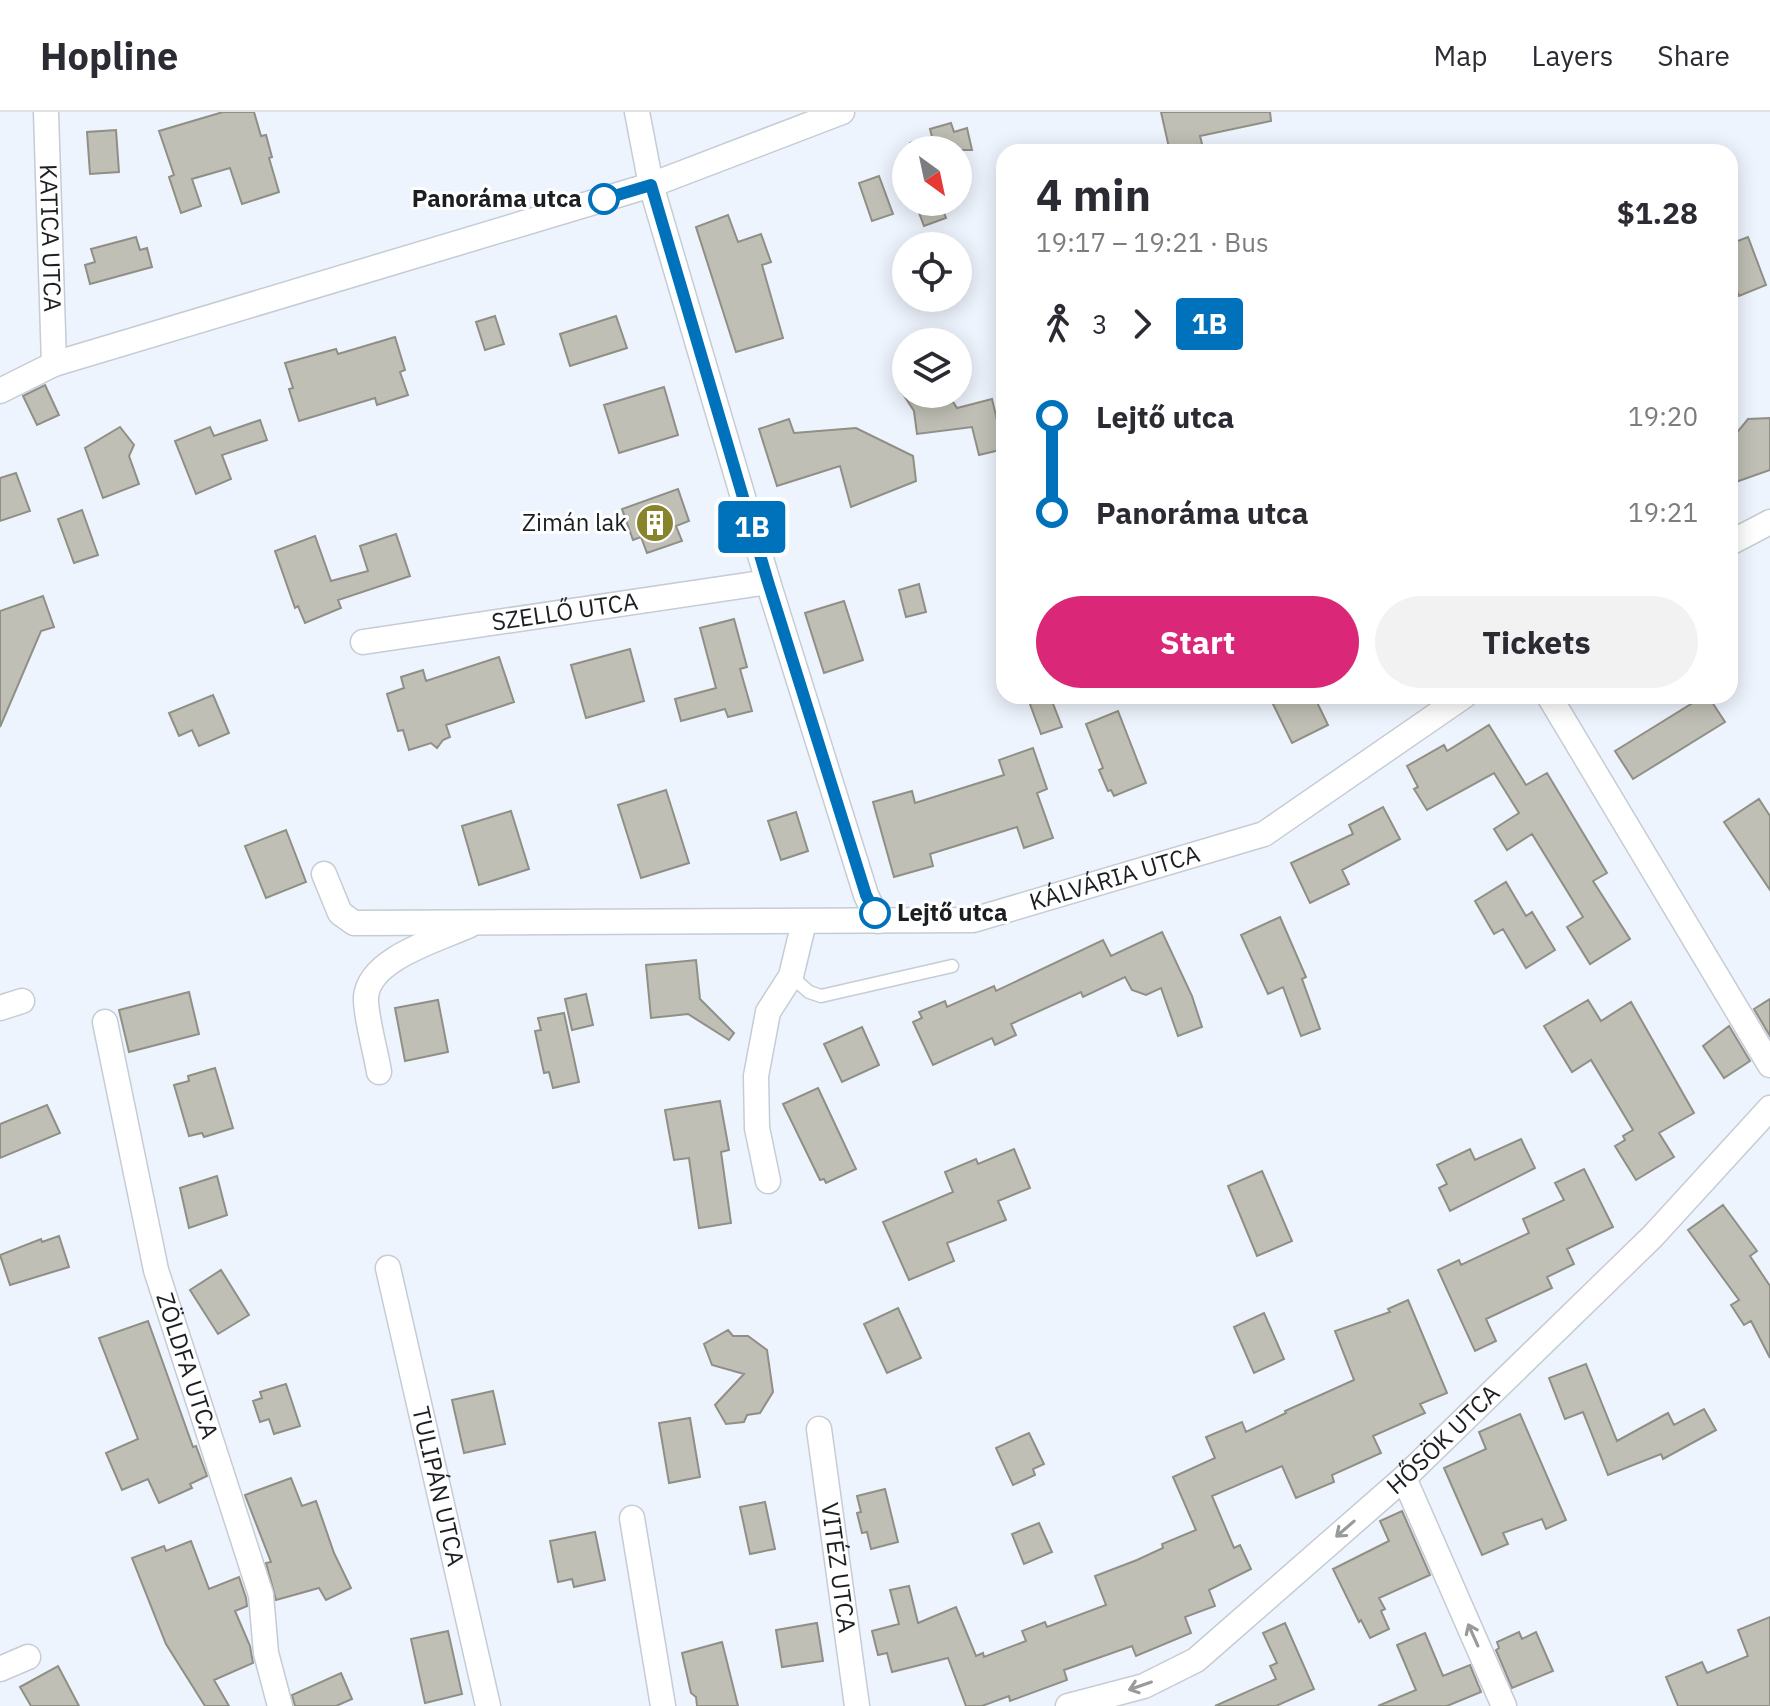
<!DOCTYPE html>
<meta charset="utf-8">
<style>
body{margin:0;font-family:"IBM Plex Sans",sans-serif;background:#f2f2f3;color:#2b2b33;height:100vh;display:flex;flex-direction:column;font-size:30px;white-space:nowrap}
*{box-sizing:border-box;margin:0}
p{font-size:26px;color:#7c7c81}
.icon{flex:none;width:44px;height:44px;fill:none;stroke:currentColor;stroke-width:2;stroke-linecap:round;stroke-linejoin:round}
.map{position:relative;flex:1;overflow:hidden}
.sheet{position:absolute;left:996px;top:32px;width:742px;height:560px;display:flex;flex-direction:column;background:#fff;border-radius:24px;box-shadow:0 4px 20px #0003}
.sheet>*{flex:none}
.badge{padding:0 16px;border-radius:6px;font-size:28px;line-height:52px}
.needle{width:52px;rotate:147deg}
.tools{position:absolute;left:892px;top:24px;display:grid;gap:16px}
.tools a{display:grid;place-items:center;width:80px;height:80px;border-radius:50%;background:#fff;box-shadow:0 4px 20px #0003;font-size:40px}
.map>.badge{position:absolute;translate:-50% -50%;box-shadow:0 0 0 4px #fff}
.legs{display:flex;align-items:center;gap:12px;height:88px;padding:0 40px;font-size:26px}
.legs p{margin-inline-start:auto}
.summary{display:flex;align-items:center;justify-content:space-between;height:136px;padding:0 40px}
h1{font-size:44px;font-weight:700;line-height:60px}
.primary-button{display:flex;gap:16px;margin-top:auto;padding:16px 40px}
.primary-button a{flex:1;height:92px;border-radius:48px;background:#db2777;color:#fff;font-size:32px;font-weight:700;line-height:92px;text-align:center}
.primary-button a+a{background:#f2f2f3;color:#2b2b33}
ul{padding:0 40px;list-style:none}
li{display:flex;align-items:center;gap:28px;height:96px;font-size:30px}
li i{display:grid;place-items:center;width:12px;height:100%;margin:0 10px;background:currentColor}
li i::after{content:'';width:20px;height:20px;margin:-10px;border:6px solid;border-radius:50%;background:#fff}
li p{margin-inline-start:auto}
li:first-child i{background:linear-gradient(#0000 50%,currentColor 0)}
li:last-child i{background:linear-gradient(currentColor 50%,#0000 0)}
header{display:flex;align-items:center;gap:48px;box-sizing:border-box;height:112px;padding:0 40px;background:#fff;border-bottom:2px solid #e1e1e2}
header strong{font-size:38px}
nav{display:flex;gap:44px;margin-inline-start:auto;font-size:28px}
.map>svg:first-child{display:block}
.building{fill:#bfbfb5;stroke:#8f8f86;stroke-width:2}
.lines{fill:none;stroke-linecap:round;stroke-linejoin:round}
.lane-casing{stroke:#c6ccd4;stroke-width:15}
.street-casing{stroke:#c6ccd4;stroke-width:27}
.lane{stroke:#fff;stroke-width:12}
.street{stroke:#fff;stroke-width:24}
.oneway{stroke:#999a9c}
.line-1-casing{stroke:#fff;stroke-width:18}
.line-1{stroke:#0072bc;stroke-width:12}
.stop-1-dot{fill:#fff;stroke:#0072bc;stroke-width:4}
.labels{text-anchor:middle;stroke-width:6;stroke-linejoin:round;paint-order:stroke}
.stop-label{font-size:24px;font-weight:bold;fill:#1c1f22;stroke:#fff;text-anchor:end}
.street-label{font-size:24px;fill:#1c1f22;stroke:#fff}
.poi-label{font-size:24px;fill:#1c1f22;stroke:#fff;text-anchor:end}
</style>
<header>
<strong>Hopline</strong>
<nav><a>Map</a><a>Layers</a><a>Share</a></nav>
</header>
<div class="map">
<svg width="1770" height="1594" viewBox="0 0 1770 1594">
<rect width="100%" height="100%" fill="#eef4fd"/>
<path class="building" d="M223 0H254L261 24 266 23 272 45 269 46 279 80 242 92 230 56 192 67 201 94 181 101 169 65 174 63 159 19Z
M1161 0H1270L1271 9 1200 24 1204 40H1170Z
M951 11 954 20 967 16 972 38H911L910 31 932 25 930 17Z
M116 18 119 60 90 62 87 20Z
M879 64 893 102 872 109 859 71Z
M915 90H940L946 106 924 114Z
M728 103 738 130 761 122 771 150 762 153 783 226 736 240 696 115Z
M136 125 140 138 147 136 152 155 90 172 85 153 95 150 91 137Z
M1748 125 1766 173 1739 184 1730 162V132Z
M495 204 504 232 485 238 476 210Z
M616 204 627 236 570 254 560 222Z
M395 225 405 258 400 260 408 283 377 293 375 286 299 309 289 277 293 276 285 251 336 237 338 242Z
M45 273 59 303 37 313 23 284Z
M664 275 678 323 619 341 604 293Z
M903 282H948L957 296 992 287 1004 337 979 343 972 315 917 322 914 299Z
M1770 306V358L1730 372V329L1748 307Z
M789 307 794 321 856 316 913 344 916 369 851 395 840 354 777 374 759 317Z
M260 308 267 328 222 343 231 367 196 382 175 329 210 315 214 324Z
M120 315 134 333 129 344 139 372 103 386 85 336Z
M16 361 30 399 0 409V366Z
M678 377 689 409 676 414 682 429 647 441 641 425 633 428 622 397Z
M82 398 98 443 74 451 58 407Z
M396 422 410 464 338 488 341 496 305 511 298 494 295 496 275 439 315 424 331 469 368 459 360 434Z
M919 472 926 500 906 505 899 478Z
M43 484 54 515 41 519 0 615V499Z
M844 489 863 548 824 561 805 501Z
M734 507 747 555 740 557 752 599 728 605 725 597 681 609 675 587 716 576 700 516Z
M630 537 644 589 586 606 571 553Z
M499 545 514 590 446 613 450 625 443 628 437 636 431 631 409 638 403 618 398 619 387 582 404 576 401 565 423 558 426 569Z
M213 583 229 621 199 634 192 618 179 624 169 601Z
M1027 584H1050L1062 615 1041 622Z
M1284 584H1314L1328 613 1292 631 1272 590Z
M1704 584H1708L1725 610 1633 667 1615 639Z
M1118 599 1146 671 1114 684 1111 678 1108 679 1099 658 1103 656 1086 612Z
M1489 613 1526 673 1547 661 1607 761 1593 769 1630 827 1590 852 1567 815 1583 805 1532 722 1507 738 1494 717 1519 701 1494 661 1427 698 1414 677 1418 675 1407 654 1444 633 1447 639Z
M1033 636 1047 677 1037 681 1053 726 1024 736 1017 715 930 742 933 754 894 765 873 690 912 679 915 691 1004 663 999 648Z
M666 678 689 751 641 766 618 693Z
M1759 687 1770 704V778L1724 710Z
M1383 695 1400 727 1342 758 1349 772 1310 791 1291 751 1353 722 1349 713Z
M511 699 529 757 479 773 462 714Z
M796 700 808 739 781 748 768 709Z
M286 718 306 770 266 786 245 734Z
M1506 770 1526 804 1532 800 1555 838 1526 856 1503 817 1494 822 1475 789Z
M1280 805 1306 865 1302 867 1320 917 1301 924 1283 875 1268 882 1241 823Z
M1162 820 1192 884 1202 915 1178 924 1161 876 1146 883 1132 878 1125 865 1083 885 1081 880 1011 912 1016 923 995 933 992 926 933 953 913 910 922 906 919 900 945 889 947 895 994 874 996 879 1103 828 1111 844Z
M696 848 700 887 734 921 729 928 688 902 651 906 646 853Z
M189 880 199 922 129 940 119 898Z
M586 882 593 913 572 918 565 887Z
M1770 887V924L1754 897Z
M438 888 448 940 405 949 395 896Z
M1588 888 1601 909 1631 890 1694 1001 1659 1021 1674 1045 1636 1068 1615 1034 1625 1028 1623 1024 1633 1018 1591 948 1572 960 1544 914Z
M564 901 579 970 553 976 549 960 544 961 535 919 541 918 538 906Z
M1729 914 1750 949 1724 966 1703 934Z
M862 915 879 953 842 970 824 932Z
M215 956 233 1016 204 1025 202 1021 189 1024 174 973 189 969 188 964Z
M818 976 856 1057 826 1071 824 1067 820 1068 783 992Z
M720 989 729 1038 721 1040 731 1111 699 1116 689 1046 674 1048 665 998Z
M47 993 60 1021 0 1046V1012Z
M1521 1027 1535 1056 1450 1099 1439 1076 1447 1072 1437 1053 1470 1037 1475 1048Z
M1014 1037 1030 1076 998 1089 1006 1108 947 1131 954 1149 909 1168 883 1110 953 1080 945 1060 976 1047 978 1052Z
M1584 1057 1613 1115 1567 1137 1574 1152 1547 1165 1552 1176 1486 1207 1496 1229 1475 1239 1438 1158 1459 1148 1461 1153 1529 1121 1523 1107 1564 1088 1555 1071Z
M1262 1059 1292 1129 1257 1144 1228 1074Z
M217 1064 227 1103 189 1116 180 1076Z
M1723 1093 1757 1139 1750 1144 1770 1174V1246L1751 1209 1744 1213 1731 1193 1739 1188 1688 1118Z
M59 1124 69 1155 10 1173 0 1143 41 1127 42 1130Z
M221 1158 249 1203 218 1222 190 1178Z
M1408 1188 1447 1281 1420 1292 1425 1301 1373 1324 1381 1341 1332 1363 1334 1370 1296 1386 1282 1354 1212 1384 1234 1436 1240 1433 1251 1457 1209 1478 1215 1494 1185 1505 1191 1521 1136 1544 1132 1534 1064 1558 1067 1568 1010 1589 1009 1584 982 1594H966L948 1546 892 1560 887 1541 878 1543 872 1519 899 1512 890 1478 909 1474 918 1511 956 1495 976 1544 983 1541 984 1545 1026 1529 1022 1519 1045 1510 1047 1515 1106 1493 1095 1464 1137 1448 1163 1436 1162 1432 1196 1418 1173 1365 1215 1346 1206 1325 1242 1310 1246 1320 1286 1301 1285 1299 1354 1268 1335 1219 1390 1200 1388 1197Z
M898 1196 921 1246 887 1261 864 1212Z
M1264 1201 1284 1247 1254 1261 1234 1215Z
M148 1209 193 1335 196 1334 207 1364 190 1372 192 1376 159 1391 148 1367 122 1378 106 1341 138 1327 99 1226Z
M728 1218 733 1224H748L767 1238 773 1280 760 1301 747 1303 744 1310 726 1312 715 1293 744 1262 712 1253 704 1232Z
M1586 1252 1617 1329 1668 1301 1674 1313 1704 1297 1716 1318 1663 1347 1661 1342 1608 1363 1583 1300 1565 1307 1549 1266Z
M286 1272 300 1314 274 1322 269 1307 260 1310 253 1289 262 1286 260 1280Z
M493 1279 505 1332 464 1341 452 1288Z
M1520 1302 1566 1408 1546 1417 1542 1407 1503 1421 1508 1432 1482 1443 1444 1356 1486 1337 1479 1320Z
M690 1306 700 1365 669 1371 659 1311Z
M1029 1321 1044 1352 1033 1357 1035 1363 1013 1373 996 1336Z
M291 1366 302 1394 316 1389 334 1441 351 1476 326 1488 319 1476 276 1488 266 1451 271 1450 245 1383Z
M885 1377 898 1430 871 1437 867 1420 862 1421 857 1401 861 1400 857 1384Z
M765 1390 775 1437 750 1442 740 1395Z
M1402 1399 1430 1463 1379 1486 1385 1497 1381 1499 1389 1517 1370 1526 1361 1508 1359 1510 1333 1457 1389 1429 1380 1409Z
M1039 1411 1052 1440 1024 1452 1012 1422Z
M595 1420 605 1468 574 1475 572 1467 558 1470 550 1429Z
M191 1429 209 1477 239 1465 246 1486 247 1494 235 1499 250 1534 253 1551 214 1568 229 1594H205L166 1532 132 1446 164 1434 166 1439Z
M1770 1505V1594H1678L1666 1565 1702 1550 1707 1561 1748 1544 1738 1518Z
M817 1511 823 1549 782 1555 776 1518Z
M1285 1511 1314 1577 1276 1594H1215L1276 1567 1270 1554 1277 1551 1263 1521Z
M448 1519 462 1582 425 1591 411 1527Z
M1519 1520 1522 1527 1536 1520 1553 1559 1512 1576 1496 1538 1499 1536 1497 1530Z
M1425 1521 1443 1564 1470 1553 1481 1580 1447 1594H1378L1416 1578 1397 1533Z
M722 1530 738 1594H697L696 1585 691 1581 682 1541Z
M58 1554 79 1594H31L20 1575Z
M341 1561 352 1587 336 1594H295L292 1583Z"/>
<g class="lines">
<defs>
<path id="lane" d="M791 864 809 880 821 884 952 854"/>
<g id="street">
<path id="s1" d="M46 0 54 252"/>
<path d="M637 0 651 73 768 470 866 783 878 809"/>
<path d="M0 279 54 252 651 73 842 0"/>
<path d="M1730 431 1770 410"/>
<path id="s2" d="M363 530 768 470"/>
<path d="M1549 584 1770 953"/>
<path id="s3" d="M324 762 340 801 354 811 973 808 1264 722 1464 584"/>
<path d="M0 896 22 889"/>
<path id="s4" d="M105 910 156 1158 261 1483 266 1541 280 1594"/>
<path d="M379 960C376 940 365 903 366 885 369 846 440 827 470 813"/>
<path d="M768 1069 757 1016 756 964 768 900 791 864 804 810"/>
<path id="s5" d="M388 1156 488 1594"/>
<path id="s6" d="M819 1317 857 1594"/>
<path d="M1404 1366 1504 1594"/>
<path d="M632 1406 663 1594"/>
<path d="M0 1557 28 1545"/>
<path id="s7" d="M1068 1594 1144 1574 1196 1548 1404 1366 1653 1124 1770 996"/>
</g>
</defs>
<use href="#lane" class="lane-casing"/>
<use href="#street" class="street-casing"/>
<use href="#lane" class="lane"/>
<use href="#street" class="street"/>
</g>
<defs><path id="oneway-shaft" d="M-6 0H5M1.5-3L5.5 0L1.5 3" fill="none" stroke-width="1.6" stroke-linecap="round" stroke-linejoin="round" transform="scale(2)"/></defs>
<g class="oneway">
<use href="#oneway-shaft" transform="translate(1345 1417) rotate(139)"/>
<use href="#oneway-shaft" transform="translate(1473 1523) rotate(-114)"/>
<use href="#oneway-shaft" transform="translate(1140 1574) rotate(161)"/>
</g>
<g class="lines">
<defs>
<path id="line-1" d="M604 87 651 73 768 470 866 783 875 801"/>
</defs>
<use href="#line-1" class="line-1-casing"/>
<use href="#line-1" class="line-1"/>
</g>
<defs>
<symbol id="building-disc" viewBox="-11 -11 22 22"><circle r="9.5" fill="#88842c" stroke="#fff"/><path d="M-4-6H4V6H1V3H-1V6H-4ZM-2.5-4.3h1.7v1.8h-1.7ZM.8-4.3h1.7v1.8H.8ZM-2.5-1h1.7V.8h-1.7ZM.8-1h1.7V.8H.8Z" fill="#fff"/></symbol>
</defs>
<g fill-rule="evenodd">
<use href="#building-disc" x="633" y="389" width="44" height="44"/>
</g>
<g class="stop-1-dot">
<circle cx="604" cy="87" r="14"/>
<circle cx="875" cy="801" r="14"/>
</g>
<g class="labels">
<g class="stop-label">
<text x="582" y="95">Panoráma utca</text>
<text x="897" y="809" text-anchor="start">Lejtő utca</text>
</g>
<g class="street-label">
<text dy="8" stroke="none"><textPath href="#s1" startOffset="126">KATICA UTCA</textPath></text>
<text dy="8" stroke="none"><textPath href="#s2" startOffset="204">SZELLŐ UTCA</textPath></text>
<text dy="8" stroke="none"><textPath href="#s3" startOffset="826">KÁLVÁRIA UTCA</textPath></text>
<text dy="8" stroke="none"><textPath href="#s4" startOffset="354">ZÖLDFA UTCA</textPath></text>
<text dy="8" stroke="none"><textPath href="#s7" startOffset="468">HŐSÖK UTCA</textPath></text>
<text dy="8" stroke="none"><textPath href="#s5" startOffset="224">TULIPÁN UTCA</textPath></text>
<text dy="8" stroke="none"><textPath href="#s6" startOffset="140">VITÉZ UTCA</textPath></text>
</g>
<g class="poi-label">
<text x="627" y="419">Zimán lak</text>
</g>
</g>
</svg>
<div class="tools">
<a><svg class="needle" viewBox="-14 -14 28 28"><path d="M0-13l5 13h-10z" fill="#e53935"/><path d="M0 13l5-13h-10z" fill="#7c7c81"/></svg></a>
<a><svg class="icon" aria-label="locate" viewBox="0 0 24 24"><circle cx="12" cy="12" r="6"/><path d="M12 2v4M12 18v4M2 12h4M18 12h4"/></svg></a>
<a><svg class="icon" aria-label="layers" viewBox="0 0 24 24"><path d="M12 4l9 5-9 5-9-5zM3 14l9 5 9-5"/></svg></a>
</div>
<b class="badge" style="left:752px;top:415px;background:#0072bc;color:#fff">1B</b>
<section class="sheet">
<div class="summary"><div><h1>4 min</h1><p>19:17 – 19:21 · Bus</p></div><b>$1.28</b></div>
<div class="legs"><svg class="icon" aria-label="walk" viewBox="0 0 24 24"><circle cx="13" cy="4" r="2"/><path d="M13 8l-2 6 4 7M11 14l-3 7M7 12l3-4h3l4 4"/></svg>3<svg class="icon" aria-label="forward" viewBox="0 0 24 24"><path d="M9 5l7 7-7 7"/></svg><b class="badge" style="background:#0072bc;color:#fff">1B</b></div>
<ul>
<li><i style="color:#0072bc"></i><b>Lejtő utca</b><p>19:20</p></li>
<li><i style="color:#0072bc"></i><b>Panoráma utca</b><p>19:21</p></li>
</ul>
<div class="primary-button"><a>Start</a><a>Tickets</a></div>
</section>
</div>
